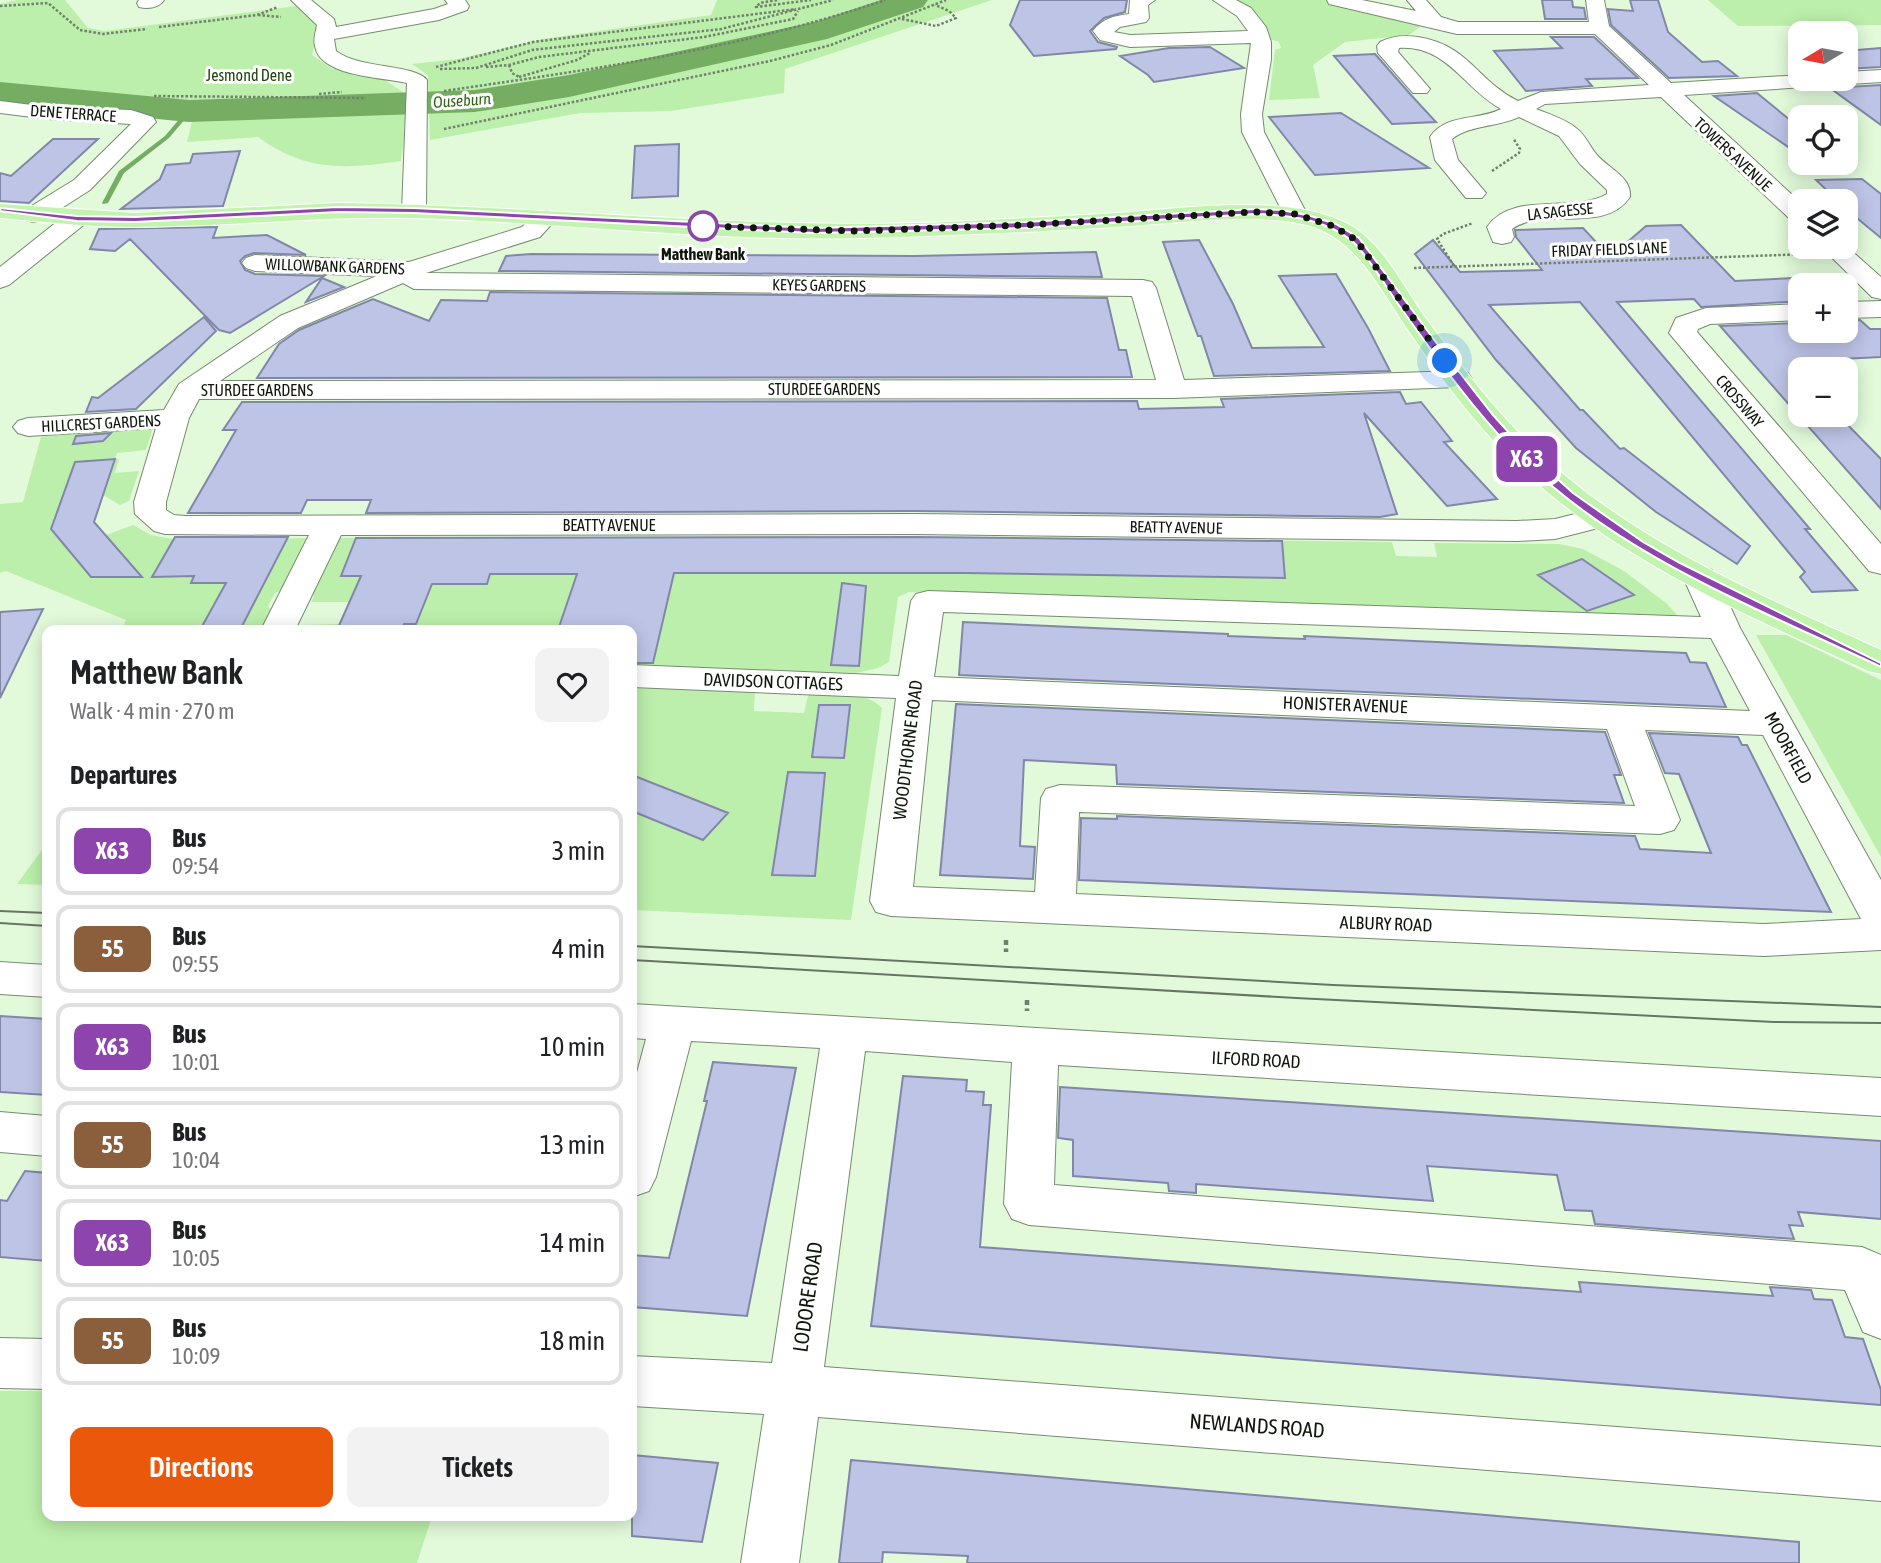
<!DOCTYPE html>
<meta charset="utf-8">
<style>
body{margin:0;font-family:"Asap Condensed",sans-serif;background:#f2f2f2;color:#202124;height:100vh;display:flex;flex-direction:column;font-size:26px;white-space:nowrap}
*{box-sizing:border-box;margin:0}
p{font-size:23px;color:#757577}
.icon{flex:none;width:38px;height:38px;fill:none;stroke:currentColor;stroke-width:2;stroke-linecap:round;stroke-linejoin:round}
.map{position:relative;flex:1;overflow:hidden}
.sheet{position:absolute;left:42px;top:625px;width:595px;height:896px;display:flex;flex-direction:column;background:#fff;border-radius:14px;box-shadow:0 4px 18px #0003}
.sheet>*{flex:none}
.badge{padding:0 14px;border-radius:10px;font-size:24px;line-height:46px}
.needle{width:46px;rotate:260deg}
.tools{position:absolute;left:1788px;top:21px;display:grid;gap:14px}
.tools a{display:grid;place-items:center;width:70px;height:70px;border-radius:14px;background:#fff;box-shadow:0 4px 18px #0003;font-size:35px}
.you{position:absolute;width:35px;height:35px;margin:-18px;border:5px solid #fff;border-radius:50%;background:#1a73e8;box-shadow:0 0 0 10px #1a73e833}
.map>.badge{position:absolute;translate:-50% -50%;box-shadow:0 0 0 4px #fff}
h2{padding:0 28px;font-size:26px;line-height:63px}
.round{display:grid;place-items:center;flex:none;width:74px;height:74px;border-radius:14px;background:#f2f2f2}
.headline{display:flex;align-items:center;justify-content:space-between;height:119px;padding:0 28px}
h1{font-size:33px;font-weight:600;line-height:52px}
.cta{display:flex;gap:14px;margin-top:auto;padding:14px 28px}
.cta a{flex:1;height:80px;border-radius:14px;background:#ea580c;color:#fff;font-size:28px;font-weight:600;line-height:80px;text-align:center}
.cta a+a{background:#f2f2f2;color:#202124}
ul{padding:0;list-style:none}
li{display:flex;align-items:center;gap:21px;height:88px;margin:0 14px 10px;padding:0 14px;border:4px solid #e0e0e0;border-radius:14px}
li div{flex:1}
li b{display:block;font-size:26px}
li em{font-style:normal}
li .badge{min-width:77px;font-weight:700;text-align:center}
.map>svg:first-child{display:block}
.green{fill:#bcefab}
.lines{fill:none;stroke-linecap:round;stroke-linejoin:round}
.stream{fill:#75ad62;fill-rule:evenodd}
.river{fill:#75ad62;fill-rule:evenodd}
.building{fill:#bec4e6;stroke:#8287a8;stroke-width:2}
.minor-casing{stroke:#768b6f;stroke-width:2}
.major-casing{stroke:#fff;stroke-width:2}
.path-far1{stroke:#71806c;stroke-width:2.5;stroke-dasharray:2.5 2;stroke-linecap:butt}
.path{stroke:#71806c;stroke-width:4.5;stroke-dasharray:5 3.5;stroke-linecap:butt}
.minor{fill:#fff;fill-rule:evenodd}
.major{fill:#c2f4b0;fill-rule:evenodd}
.tram{stroke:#677662;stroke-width:2}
.line{fill:#8e44ad;stroke:#fff;stroke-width:2}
.walk{stroke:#0f170c;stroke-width:7;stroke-dasharray:0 12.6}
.stop-dot{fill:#fff;stroke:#8e44ad;stroke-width:3.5}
.labels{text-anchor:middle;stroke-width:6;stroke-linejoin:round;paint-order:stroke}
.far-park-label{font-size:16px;fill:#1f440f;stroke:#fff}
.far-water-label{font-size:16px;font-style:italic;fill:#32661b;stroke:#fff}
.far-street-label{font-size:16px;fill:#0f170c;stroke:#fff}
.far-stop-label{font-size:16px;font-weight:bold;fill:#0f170c;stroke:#fff}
.street-label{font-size:18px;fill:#0f170c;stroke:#fff}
.near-street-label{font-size:21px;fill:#0f170c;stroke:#fff}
</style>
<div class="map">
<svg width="1881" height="1563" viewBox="0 0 1881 1563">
<rect width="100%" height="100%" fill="#e2fada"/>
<path class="green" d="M17 0H65L88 28 105 31 296 6 310 16 318 29 312 55 331 68 385 80 410 97 401 161C345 169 306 172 258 137L187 142 193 117 0 97V4Z
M717 0H992L785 69 784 93 671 111 580 113 430 140 428 75 412 64 458 59 543 39 711 15Z
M1232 0H1328L1413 19 1420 27 1409 35 1345 42 1313 65 1320 98 1269 100 1275 50 1281 48 1279 42 1270 39 1260 18Z
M1708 0H1881V25L1738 26Z
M154 425 146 450 117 453 115 459H119L115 473 139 471 129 501 120 505 103 495 93 520 106 535 133 525 151 535 173 539 166 553 255 539 312 538 285 589 275 593 268 606 274 614 266 630H122L126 620 6 571 0 573V504L23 502 41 437 66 430Z
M807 536 805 549 848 550 849 536 1099 539 1101 552H1143L1142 539H1184L1186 553H1227L1224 540 1392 542 1396 556 1437 557 1434 543 1559 544 1583 549 1624 571 1666 603 1679 617 909 592 898 597 889 662 878 668 856 673 632 667V630H299L301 625 340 624 379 602H311L314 596 310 589 334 538 432 537 427 551H468L473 537H514L510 551H552L557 537Z
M1756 635H1786L1881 680V857Z
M632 688 755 692 754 711 804 713 808 696 811 693C834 694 865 690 882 708L851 920 632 910Z
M47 843V885L17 884Z
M0 1391H47V1516H432L417 1563H0Z"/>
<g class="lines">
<path class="stream" d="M187 110 192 111 169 138 124 173 108 203 103 204 102 203 119 171 165 136Z"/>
<path class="river" d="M881 0H928L923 7 827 39 569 97 475 112 189 122 0 104V82L189 100 475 90 569 75 818 21Z"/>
</g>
<path class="building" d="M1020 0H1127L1125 12 1104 18 1090 31 1098 42 1117 47 1116 49 1034 56 1010 25Z
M1542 0H1572L1573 7 1584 8 1586 19H1545Z
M1630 0H1658L1668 32 1702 62 1718 61 1737 76 1669 78 1611 25 1608 9 1633 11Z
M1551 37H1594L1638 78 1586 79 1592 86 1526 91 1494 51 1562 48Z
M1210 47 1244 68 1154 82 1148 75 1120 56 1169 48Z
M1881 48V67L1846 69V51Z
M1375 54 1411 95 1436 122 1392 124 1334 56Z
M1881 85V125L1830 88Z
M1757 93 1801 129V143L1794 151 1714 96Z
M1341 113 1429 168 1315 175 1269 117Z
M53 139H98L29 203 0 201V173L11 176Z
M679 144 678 196 632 198 635 146Z
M240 151 223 206 121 209 160 179 166 165 190 163 193 154Z
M1862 179 1881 194V238L1846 209V201H1838L1816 180Z
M1681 225 1735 281 1815 277 1823 285H1801V301L1701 307 1694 299 1617 302 1810 529H1805L1857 590 1812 592 1800 577 1805 572 1580 302 1489 305 1580 410H1583L1620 449 1624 448 1750 546 1737 564 1656 512 1576 448 1496 360 1415 254 1433 240 1460 272 1542 270 1516 237 1515 230 1583 228 1610 257 1646 226Z
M217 227 213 238 267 235 306 255 254 253 245 256 240 261 245 270 255 274 324 276 230 333 219 330 130 239 115 251 90 249 99 229Z
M1199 240 1233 304 1252 348 1324 347 1279 276 1336 274 1368 328 1390 371 1214 376 1201 336H1198L1163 242Z
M1096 252 1102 277 499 271 506 256 531 254 915 256Z
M322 278 344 287 306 302Z
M490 292 1107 298 1119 350H1126L1132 377 257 378 279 344 299 330 373 299 429 321 441 300 487 301Z
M204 317 216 331 136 409 86 412 92 397 98 398Z
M1860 320 1870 329H1881V357L1801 361V415H1838L1881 459V509L1720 326 1801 323V331H1846V321Z
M1400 392 1406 404 1421 402 1452 441 1444 442 1497 499 1447 506 1364 413 1397 514 1380 517 915 511 366 513 371 500H307L301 513H188L236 430H223L242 402 1137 401 1139 409 1224 407 1221 399Z
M111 433 103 441 73 444 76 436Z
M115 459 94 522 142 577H91L51 529 75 462Z
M175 537H288L240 630H200L226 583H191L194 576 152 577Z
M915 537 1282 541 1285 578 963 573H674L653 663H632V630H558L577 574H490L487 584H432L416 624H404L402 630H337L361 576H341L356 538Z
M1582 559 1634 595 1587 611 1538 575Z
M842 583 866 586 859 666 831 665Z
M43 609 0 698V612Z
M963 622 1228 634V636L1305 639 1304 636 1686 653 1690 662 1706 663 1726 707 959 675Z
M956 704 1605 732 1621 775H1614L1624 803 1117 784 1116 765 1024 760 1020 846 1035 847 1033 879 940 875Z
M819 705H850L844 758 812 757Z
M1649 733 1738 737 1742 745H1747L1831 912 1079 880 1081 818 1117 819V816L1635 836 1640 849 1711 853 1679 774 1665 773Z
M788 772 825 773 815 876 772 875Z
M632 775 698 801 728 813 703 840 632 811Z
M0 1016 47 1019V1095L0 1092Z
M713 1062 796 1068 747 1316 632 1307V1255L669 1258 707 1101H704Z
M903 1076 967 1080 966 1091 984 1092 983 1105H991L980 1247 1581 1292 1579 1282 1773 1296 1770 1287 1811 1290 1814 1299 1832 1300 1845 1337 1863 1339 1881 1390V1405L871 1326Z
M1060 1087 1881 1141V1219L1798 1212 1803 1226 1789 1225 1794 1239 1595 1224 1592 1211 1565 1210 1557 1175 1427 1166 1433 1201 1196 1184V1193L1169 1191 1168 1183 1073 1176V1140L1058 1138Z
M25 1171 47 1173V1261L0 1257V1200L7 1201Z
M632 1455 718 1463 702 1542 632 1536Z
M851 1460 1799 1542V1563H967L968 1556 883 1552 882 1563H839Z"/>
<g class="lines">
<defs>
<path id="minor" d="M139 0H164C159 8 148 9 139 7L137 3Z
M291 0H311L334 19 336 27 434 9 448 4 445 0H465L469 6 467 10 439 20 334 39 336 51C359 69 415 64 427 80L426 211 422 216 414 218 406 216 402 211 407 83C383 77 320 77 315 46 313 39 316 31 317 25Z
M1130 0H1155L1148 5 1149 18 1146 22 1120 27 1114 32 1130 35 1248 31 1237 16 1213 0H1236L1251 8 1266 27 1271 42V59L1262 114 1264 132 1307 214 1304 219 1295 221 1286 219 1242 132 1241 114 1251 43 1130 47 1100 40 1093 31C1103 18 1114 16 1129 14Z
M1327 0H1362L1416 11 1407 0H1426L1441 17 1458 22H1589L1586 0H1604L1609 26 1671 83 1801 75V79H1846V72L1881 70V82L1684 95 1801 203V223L1792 221 1661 97 1545 104 1536 109C1549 114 1565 119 1576 128 1586 135 1589 146 1597 155 1608 168 1632 177 1630 197 1604 235 1544 206 1512 229L1514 237 1511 242 1502 244 1493 242 1487 227C1512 190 1572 214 1607 194V190L1580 164 1559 136 1519 117C1498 127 1469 125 1452 139L1458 160 1486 193 1482 198H1466L1435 160 1430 137C1446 113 1478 121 1501 109 1464 89 1447 45 1399 48L1398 52 1430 89 1427 93H1413L1378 53 1377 46 1380 42C1392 36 1404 35 1418 37 1469 45 1476 80 1518 101L1541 92 1649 85 1595 34H1457L1329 4Z
M0 101 48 107 131 110 153 117 156 122 90 190 43 220 34 222 25 220 22 215 25 210 74 180 131 124 48 119 0 113Z
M77 211 86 213 89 218 86 223 9 285 0 288V267L68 213Z
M545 211 554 213 557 218 540 237 426 273 1143 280 1152 282 1156 288 1184 380 1458 371 1468 373 1472 379 1468 385 1458 387 1173 398 199 399 189 418 166 502V510L174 515 185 516 915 514 1517 521 1555 519 1599 508 1610 511 1615 518 1610 525 1555 539 1517 541 915 534 341 535 295 630H261L309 535 165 534 154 531 135 514 134 502 156 428 28 436 18 433 13 427 18 421 28 418 164 410 179 384 280 316 377 276 255 271 246 268 242 263 246 258 255 255 409 262 522 227 536 213ZM403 283 414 289 1132 296 1156 380 220 381 298 328Z
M1846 246 1881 277V299L1872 297 1821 247Z
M1881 301V317L1846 318V302Z
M1801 304V320L1710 324 1698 329 1697 332 1881 544V574L1869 571 1669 333 1676 318 1706 308Z
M1700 567 1712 570 1717 577 1740 628 1881 880V950L1763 956 891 916 876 912 870 901 896 698 632 687V665L899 676 911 601 916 594 928 591 1701 617 1683 577 1688 570ZM943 612 1711 638 1750 711 934 677ZM932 700 1607 729 1635 806 1060 785 1046 789 1041 798 1035 892 913 887ZM1645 730 1763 735 1861 919 1763 924 1076 894 1079 812 1660 834 1674 830 1680 820Z
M0 962 47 965V997L0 994Z
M632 1004 1881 1078V1116L1058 1065 1054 1185 1862 1247 1881 1255V1339L1863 1332 1845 1290 1029 1225 1012 1219 1004 1204 1012 1062 865 1051 824 1367 1881 1447V1501L818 1417 799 1563H741L764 1414 632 1406V1356L772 1363 820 1048 691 1041 656 1177 649 1191 632 1197V1091L646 1039 632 1038Z
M0 1112 47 1116V1156L0 1152Z
M0 1338 47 1339V1389L0 1388Z"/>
<path id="major" d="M338 203C510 205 681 223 853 224 936 224 1019 218 1102 214 1173 210 1285 191 1348 224 1383 243 1402 285 1424 316 1456 359 1489 404 1528 442 1627 540 1756 593 1881 650V674L1868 671C1741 612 1610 558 1509 457 1473 421 1442 379 1413 337 1386 300 1364 249 1321 230 1273 209 1172 224 1117 227 1032 232 946 236 861 238 711 242 560 222 410 218 317 216 225 227 133 227 89 227 44 222 0 218V204L135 213Z"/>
</defs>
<use href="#minor" class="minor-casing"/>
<use href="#major" class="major-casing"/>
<path class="path-far1" d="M777 0 760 3 756 7 811 0
M0 6 48 3 80 30 103 34 147 29
M258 15 281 17
M902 19 936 26 956 18 949 11 935 5
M159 27 257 15 278 7
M509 65 512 73 519 77
M436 67 533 42 796 9
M486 67 509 65 539 57 704 37 793 19 798 11
M440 69 476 68 532 50 721 29 833 0
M519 77 577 60 590 53
M444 91C594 69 741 49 885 0
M319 94 342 92
M154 96 366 98
M444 129 770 61 831 45 946 0
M1492 171 1519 153 1520 149 1513 138
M1454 266 1437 239 1443 234 1473 223
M1414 268 1808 254"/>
<path class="path" d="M1006 940V952
M1027 1000V1011"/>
<use href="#minor" class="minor"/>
<use href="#major" class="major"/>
<path class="tram" d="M0 911 47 913
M0 923 47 926
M632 946 1333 985 1881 1007
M632 960 1296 998 1774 1022 1881 1023"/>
</g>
<path class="line" d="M338 207 414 208 814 228 1024 222 1255 209 1282 210 1311 216 1336 224 1359 238 1435 341 1493 415 1521 446 1573 493 1643 542 1680 563 1881 663V667L1877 665C1750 605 1613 553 1513 450 1470 406 1434 354 1398 304 1387 288 1365 251 1351 240 1324 219 1289 215 1255 214L1024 228 814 233 414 213 338 212 135 222 77 221 0 211V208L77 216 135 217Z"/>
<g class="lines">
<path class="walk" d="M703 226 855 231 1024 225 1255 212 1295 214 1333 226 1356 240 1445 361"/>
</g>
<circle class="stop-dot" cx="703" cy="226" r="14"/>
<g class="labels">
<g class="far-park-label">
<text x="249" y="81">Jesmond Dene</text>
</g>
<g class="far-water-label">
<text transform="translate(462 100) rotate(-4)" y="6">Ouseburn</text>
</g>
<g class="far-street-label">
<text transform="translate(73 113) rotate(4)" y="6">DENE TERRACE</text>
<text transform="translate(1733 154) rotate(43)" y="6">TOWERS AVENUE</text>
<text transform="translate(1560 211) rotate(-6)" y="6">LA SAGESSE</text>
<text transform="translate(1609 249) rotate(-2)" y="6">FRIDAY FIELDS LANE</text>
<text transform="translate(335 266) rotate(2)" y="6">WILLOWBANK GARDENS</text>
<text transform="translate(819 285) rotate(1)" y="6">KEYES GARDENS</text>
<text x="824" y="395">STURDEE GARDENS</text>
<text x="257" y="396">STURDEE GARDENS</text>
<text transform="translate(1740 401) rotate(49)" y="6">CROSSWAY</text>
<text transform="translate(101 423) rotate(-3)" y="6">HILLCREST GARDENS</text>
<text x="609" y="531">BEATTY AVENUE</text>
<text transform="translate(1176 527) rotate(1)" y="6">BEATTY AVENUE</text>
</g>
<g class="far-stop-label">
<text x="703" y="260">Matthew Bank</text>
</g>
<g class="street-label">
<text transform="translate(773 682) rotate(2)" y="6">DAVIDSON COTTAGES</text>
<text transform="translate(1345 705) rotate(2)" y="6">HONISTER AVENUE</text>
<text transform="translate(1788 748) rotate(61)" y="6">MOORFIELD</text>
<text transform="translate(908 750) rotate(-83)" y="6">WOODTHORNE ROAD</text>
<text transform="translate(1386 924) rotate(2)" y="6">ALBURY ROAD</text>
<text transform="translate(1256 1060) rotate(3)" y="6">ILFORD ROAD</text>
</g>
<g class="near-street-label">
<text transform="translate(808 1297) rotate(-82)" y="7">LODORE ROAD</text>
<text transform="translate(1257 1426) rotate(4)" y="7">NEWLANDS ROAD</text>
</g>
</g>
</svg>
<div class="tools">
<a><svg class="needle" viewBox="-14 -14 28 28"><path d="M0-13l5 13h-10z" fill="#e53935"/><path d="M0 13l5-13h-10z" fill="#757577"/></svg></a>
<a><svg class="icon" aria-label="locate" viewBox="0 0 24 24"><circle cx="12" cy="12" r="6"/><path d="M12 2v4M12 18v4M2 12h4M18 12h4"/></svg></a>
<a><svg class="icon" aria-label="layers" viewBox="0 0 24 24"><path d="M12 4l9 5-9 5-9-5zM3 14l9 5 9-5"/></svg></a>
<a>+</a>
<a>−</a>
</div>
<div class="you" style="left:1445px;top:361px"></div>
<b class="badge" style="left:1527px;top:459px;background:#8e44ad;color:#fff">X63</b>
<section class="sheet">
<div class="headline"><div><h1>Matthew Bank</h1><p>Walk · 4 min · 270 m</p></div><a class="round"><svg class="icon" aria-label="heart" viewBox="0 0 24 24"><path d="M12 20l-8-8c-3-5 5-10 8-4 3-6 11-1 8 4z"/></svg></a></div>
<h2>Departures</h2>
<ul>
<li><span class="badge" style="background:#8e44ad;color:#fff">X63</span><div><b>Bus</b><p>09:54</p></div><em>3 min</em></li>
<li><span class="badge" style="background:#8b5e3c;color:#fff">55</span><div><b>Bus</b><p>09:55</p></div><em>4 min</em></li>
<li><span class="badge" style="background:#8e44ad;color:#fff">X63</span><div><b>Bus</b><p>10:01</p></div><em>10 min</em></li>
<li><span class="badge" style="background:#8b5e3c;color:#fff">55</span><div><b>Bus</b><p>10:04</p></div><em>13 min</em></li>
<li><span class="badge" style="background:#8e44ad;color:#fff">X63</span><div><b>Bus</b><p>10:05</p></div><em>14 min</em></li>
<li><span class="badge" style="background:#8b5e3c;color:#fff">55</span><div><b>Bus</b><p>10:09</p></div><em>18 min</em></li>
</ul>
<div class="cta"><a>Directions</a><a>Tickets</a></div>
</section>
</div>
